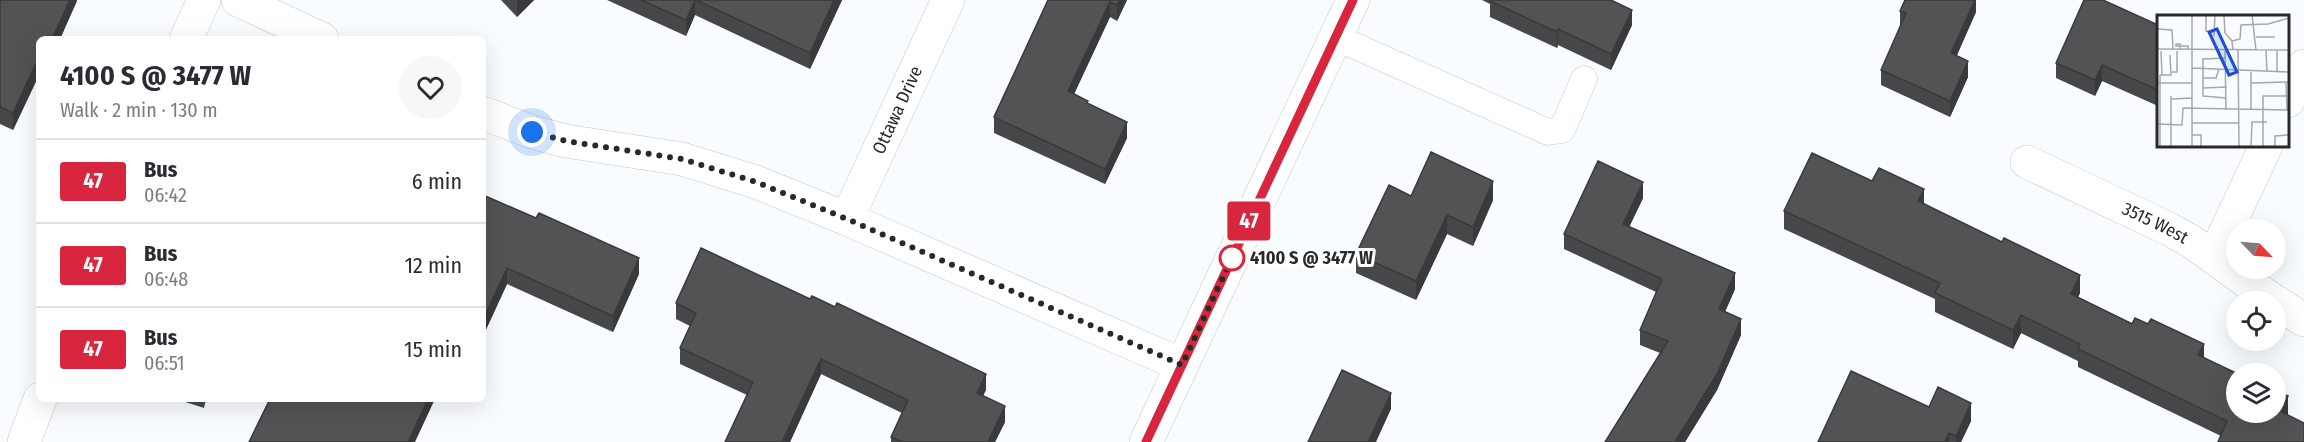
<!DOCTYPE html>
<meta charset="utf-8">
<style>
body{margin:0;font-family:"Fira Sans Condensed",sans-serif;background:#f7f7f7;color:#2b2b33;height:100vh;display:flex;flex-direction:column;font-size:22px;white-space:nowrap}
*{box-sizing:border-box;margin:0}
p{font-size:20px;color:#7c7c81}
.icon{flex:none;width:33px;height:33px;fill:none;stroke:currentColor;stroke-width:2;stroke-linecap:round;stroke-linejoin:round}
.map{position:relative;flex:1;overflow:hidden}
.details{position:absolute;left:36px;top:36px;width:450px;height:366px;display:flex;flex-direction:column;background:#fff;border-radius:9px;box-shadow:0 6px 24px #0002}
.details>*{flex:none}
.badge{padding:0 12px;border-radius:4px;font-size:21px;line-height:39px}
.needle{width:39px;rotate:115deg}
.buttons{position:absolute;left:2226px;top:219px;display:grid;gap:12px}
.buttons a{display:grid;place-items:center;width:60px;height:60px;border-radius:50%;background:#fff;box-shadow:0 6px 24px #0002;font-size:30px}
.you{position:absolute;width:30px;height:30px;margin:-15px;border:4px solid #fff;border-radius:50%;background:#1a73e8;box-shadow:0 0 0 9px #1a73e833}
.map>.badge{position:absolute;translate:-50% -50%;box-shadow:0 0 0 3px #fff}
.round{display:grid;place-items:center;flex:none;width:63px;height:63px;border-radius:32px;background:#f7f7f7}
.summary{display:flex;align-items:center;justify-content:space-between;height:102px;padding:0 24px}
h1{font-size:28px;font-weight:700;line-height:45px}
ul{padding:0;list-style:none}
li{display:flex;align-items:center;gap:18px;height:84px;padding:0 24px;border-top:2px solid #e1e1e2}
li div{flex:1}
li b{display:block;font-size:22px}
li em{font-style:normal}
li .badge{min-width:66px;font-weight:700;text-align:center}
.map>svg:first-child{display:block}
.lines{fill:none;stroke-linecap:round;stroke-linejoin:round}
.service-casing{stroke:#c4c7ca;stroke-width:27}
.minor-casing{stroke:#c4c7ca;stroke-width:34}
.secondary-casing{stroke:#c4c7ca;stroke-width:34}
.service{stroke:#fff;stroke-width:26}
.minor{stroke:#fff;stroke-width:33}
.secondary{stroke:#fff;stroke-width:33}
.wall{fill:#47474a}
.shaded-wall{fill:#3a3a3c}
.building{fill:#535356;stroke:#3a3a3c;stroke-width:1.5}
.line-casing{stroke:#fff;stroke-width:14}
.line{stroke:#d7263d;stroke-width:9}
.walk{stroke:#28292b;stroke-width:6;stroke-dasharray:0 10.8}
.stop-dot{fill:#fff;stroke:#d7263d;stroke-width:3}
.labels{text-anchor:middle;stroke-width:6;stroke-linejoin:round;paint-order:stroke}
.street-label{font-size:18px;fill:#28292b;stroke:#fff}
.stop-label{font-size:18px;font-weight:bold;fill:#28292b;stroke:#fff;text-anchor:start}
.inset-road{fill:none;stroke:#a5a8aa;stroke-width:1.5}
.view{fill:#1d4ed8;fill-opacity:0.15;stroke:#1d4ed8;stroke-width:3}
.inset-edge{fill:none;stroke:#28292b;stroke-width:3}
</style>
<div class="map">
<svg width="2304" height="442" viewBox="0 0 2304 442">
<rect width="100%" height="100%" fill="#f8fcff"/>
<g class="lines">
<defs>
<path id="service" d="M1335 37 1548 132 1562 130 1584 79"/>
<g id="minor">
<path d="M238 0 322 39"/>
<path d="M186 39 204 0"/>
<path d="M2288 101 2304 66"/>
<path d="M483 113 532 132 566 141 682 159 756 182 847 219 1182 365"/>
<path id="s1" d="M2027 162 2169 229 2192 242 2275 302"/>
<path id="s2" d="M847 219 948 0"/>
<path d="M2214 257 2266 146"/>
<path d="M2276 302 2304 320"/>
<path d="M24 442 40 399"/>
</g>
<path id="secondary" d="M1146 442 1353 0"/>
</defs>
<use href="#service" class="service-casing"/>
<use href="#minor" class="minor-casing"/>
<use href="#secondary" class="secondary-casing"/>
<use href="#service" class="service"/>
<use href="#minor" class="minor"/>
<use href="#secondary" class="secondary"/>
</g>
<path class="wall" d="M0 0H77L60 39H39V75L13 130 0 124Z
M501 0H534L517 17Z
M607 0H842L810 69 695 15 686 36Z
M1048 0H1127L1117 21 1110 17 1074 94 1088 103 1127 138 1105 184 994 133V117Z
M1482 0H1611L1632 25 1611 70 1558 45 1557 48 1490 17V4Z
M1976 0V12L1956 56 1968 77 1950 117 1881 85V70L1900 27V11Z
M2158 25V106L2102 81 2095 96 2056 78V63Z
M1872 181 1924 203 2080 293 2078 297 2204 358 2236 412 2221 436 2078 367V361L2021 333 2013 349 1935 312V299L1784 229V211Z
M483 195 639 274 613 332 507 284 483 336Z
M1411 196 1493 200 1473 246 1447 234 1416 300 1356 273V254Z
M1643 198 1629 227 1735 289 1725 312 1741 335 1717 390 1685 442H1605L1660 353 1640 345V330L1656 292 1564 249V234Z
M676 303 986 390 983 395 1005 422 995 442H891V437L902 413 821 374 790 442H725L747 395 680 364V348L690 326 676 319Z
M176 399H206L204 408Z
M1929 407 1971 421 1961 442H1818Z"/>
<path class="shaded-wall" d="M70 0H77V1L60 39H52Z
M518 0H534L517 17V1Z
M695 0V15L686 36V20Z
M834 0H842L810 69V53Z
M1120 0H1127L1117 21V5Z
M1975 0H1976V12L1951 69V53Z
M1110 2V17L1068 107V91Z
M1632 10V25L1611 70V54Z
M1558 29V45L1557 48V32Z
M39 57V75L13 130V113Z
M1968 61V77L1950 117V101Z
M2102 65V81L2095 96V80Z
M1127 122V138L1105 184V169Z
M1493 181V200L1473 246V227Z
M1643 182V198L1623 240V224Z
M1924 189V207L1918 201Z
M1447 215V234L1416 300V281Z
M639 258V274L613 332V316Z
M507 268V284L483 336V320Z
M1735 273V289L1719 325V309Z
M2080 275V293L2071 312V294Z
M2021 315V333L2013 349V330Z
M1741 319V335L1717 390 1685 442H1675Z
M2204 344V362L2198 355Z
M821 359V374L790 442H782Z
M986 374V390L977 408V393Z
M1391 393V409L1376 442H1368Z
M2288 396V415L2282 431V412Z
M428 399H435L415 442H408Z
M1971 403V421L1961 442H1956V436Z
M1005 406V422L995 442H988Z
M1949 433V442H1945Z"/>
<path class="building" d="M0 0H70L52 39H39V57L13 113 0 107Z
M641 0H695L686 20Z
M696 0H834L810 53Z
M1048 0H1120L1117 5 1110 2 1068 91 1088 101 1087 103 1127 122 1105 169 994 117Z
M1490 0H1611L1632 10 1611 54 1558 29 1557 32 1490 1Z
M1905 0H1975L1951 53 1968 61 1950 101 1881 70 1906 13 1900 11Z
M2084 0H2103L2158 25V90L2102 65 2095 80 2056 63Z
M1431 152 1493 181 1473 227 1447 215 1416 281 1356 254 1389 185 1411 196Z
M1812 153 1872 181 1879 168 1924 189 1918 201 2002 242 2004 238 2080 275 2071 294 2132 324 2135 318 2148 324 2151 319 2204 344 2198 355 2238 374H2236V412H2276V391L2288 396 2282 412 2304 423V442H2218L2227 421 2078 349 2080 344 2021 315 2013 330 1935 293 1940 283 1784 211Z
M1598 161 1643 182 1623 224 1735 273 1719 309 1741 319 1717 374 1675 442H1605L1668 341 1640 330 1662 279 1564 234Z
M483 195 536 218 539 213 639 258 613 316 507 268 483 320Z
M701 248 810 299 812 296 835 307 837 303 986 374 977 393 1005 406 988 442H903L891 437 908 400 821 359 782 442H725L753 382 680 348 696 313 676 303Z
M1342 370 1391 393 1368 442H1308Z
M1851 371 1929 407 1938 387 1971 403 1956 436 1949 433 1945 442H1818Z
M270 399H428L408 442H249Z"/>
<g class="lines">
<defs>
<path id="line" d="M1146 442 1353 0"/>
</defs>
<use href="#line" class="line-casing"/>
<use href="#line" class="line"/>
<path class="walk" d="M532 132 566 141 682 159 756 182 847 219 1182 365 1232 258"/>
</g>
<circle class="stop-dot" cx="1232" cy="258" r="12"/>
<g class="labels">
<g class="street-label">
<text dy="6" stroke="none"><textPath href="#s2" startOffset="120">Ottawa Drive</textPath></text>
<text dy="6" stroke="none"><textPath href="#s1" startOffset="142">3515 West</textPath></text>
</g>
<g class="stop-label">
<text x="1250" y="264">4100 S @ 3477 W</text>
</g>
</g>
<g transform="translate(2157 15)">
<rect width="132" height="132" fill="#f8fcff"/>
<path class="inset-road" d="M35 0V132M49 0V16L57 17M67 0 68 18 75 26 76 35M95 0 99 35M0 14 15 15 16 34M57 21 58 0M99 22H118M75 26 83 24 84 10 111 9 132 3M0 34 132 35M23 34V29H19V31H31V34M68 35 69 95M81 35 82 132M109 35 110 57M120 35V57M4 36 5 60M69 43 46 44V81L69 83M35 53 132 57M15 57H20V36M94 57V95M3 60V132M3 60H14L13 40M46 63H59L62 54M129 67 130 95M1 68H35M94 68 132 67M46 73 70 72M14 81V132M15 84 35 83M35 108H82M0 109 25 110 26 93 132 95M35 120H44V132M94 132 95 107H110M106 132V81H130M118 132V121L132 120"/>
<path class="view" d="M60 14 80 57 72 60 52 17Z"/>
<rect width="132" height="132" class="inset-edge"/>
</g>
</svg>
<div class="buttons">
<a><svg class="needle" viewBox="-14 -14 28 28"><path d="M0-13l5 13h-10z" fill="#e53935"/><path d="M0 13l5-13h-10z" fill="#7c7c81"/></svg></a>
<a><svg class="icon" aria-label="locate" viewBox="0 0 24 24"><circle cx="12" cy="12" r="6"/><path d="M12 2v4M12 18v4M2 12h4M18 12h4"/></svg></a>
<a><svg class="icon" aria-label="layers" viewBox="0 0 24 24"><path d="M12 4l9 5-9 5-9-5zM3 14l9 5 9-5"/></svg></a>
</div>
<div class="you" style="left:532px;top:132px"></div>
<b class="badge" style="left:1249px;top:221px;background:#d7263d;color:#fff">47</b>
<section class="details">
<div class="summary"><div><h1>4100 S @ 3477 W</h1><p>Walk · 2 min · 130 m</p></div><a class="round"><svg class="icon" aria-label="heart" viewBox="0 0 24 24"><path d="M12 20l-8-8c-3-5 5-10 8-4 3-6 11-1 8 4z"/></svg></a></div>
<ul>
<li><span class="badge" style="background:#d7263d;color:#fff">47</span><div><b>Bus</b><p>06:42</p></div><em>6 min</em></li>
<li><span class="badge" style="background:#d7263d;color:#fff">47</span><div><b>Bus</b><p>06:48</p></div><em>12 min</em></li>
<li><span class="badge" style="background:#d7263d;color:#fff">47</span><div><b>Bus</b><p>06:51</p></div><em>15 min</em></li>
</ul>
</section>
</div>
